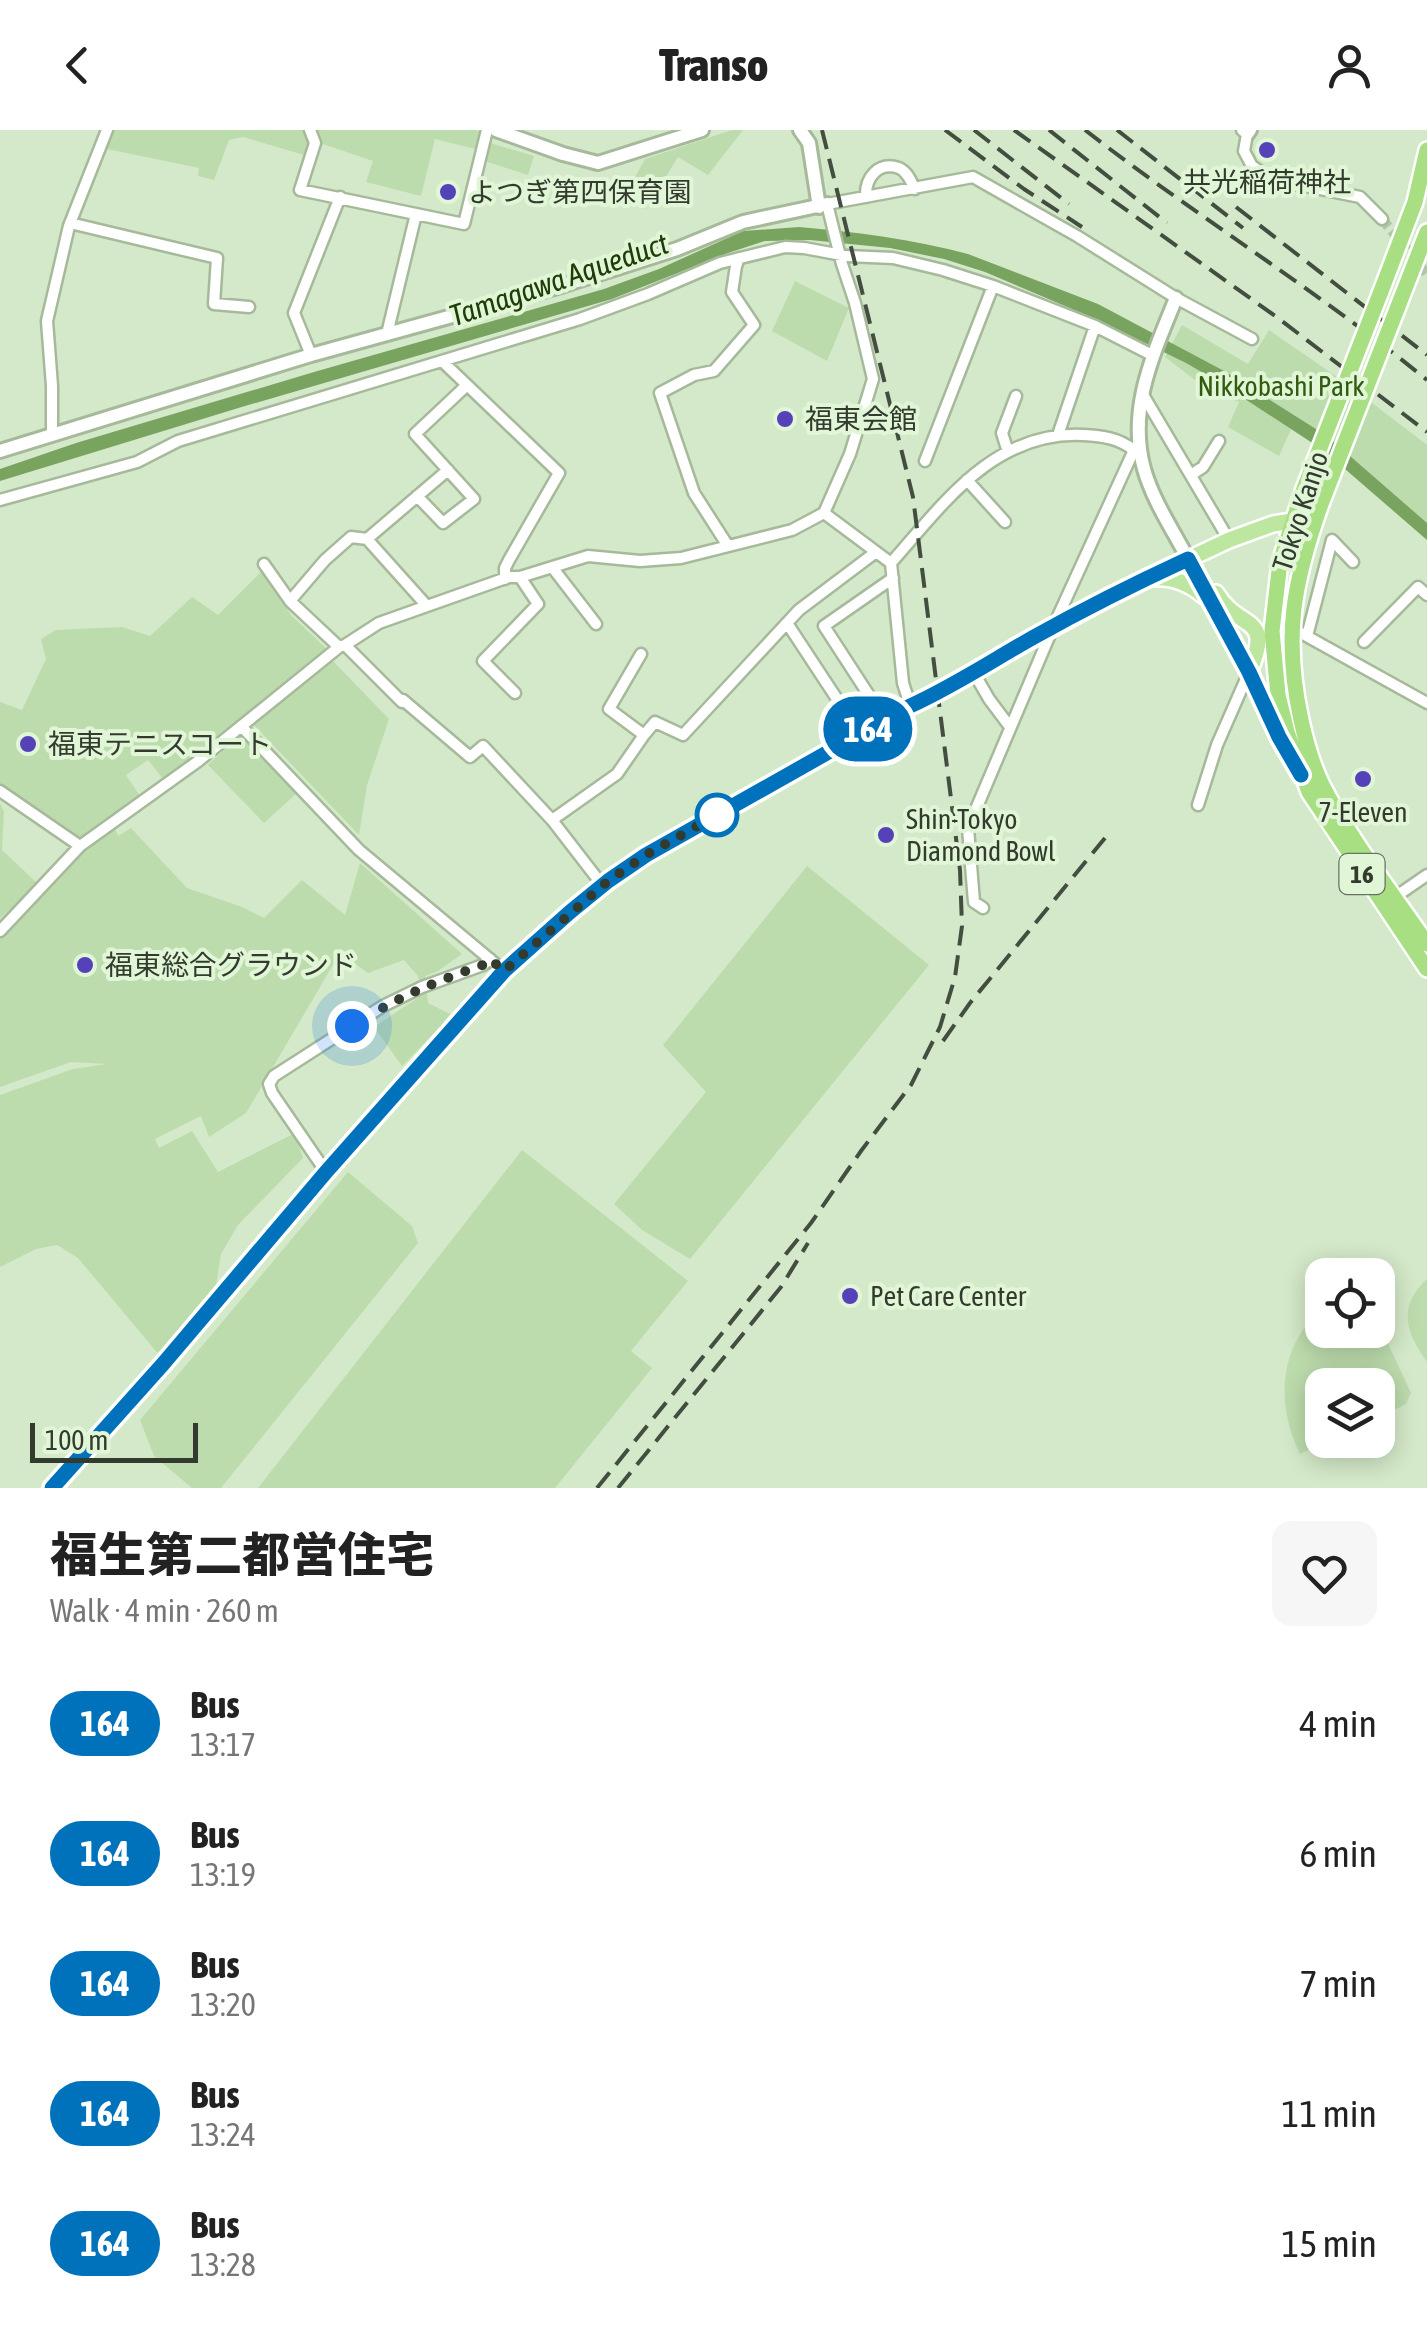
<!DOCTYPE html>
<meta charset="utf-8">
<style>
body{margin:0;font-family:"Asap Condensed","Noto Sans JP",sans-serif;background:#f6f6f6;color:#222;height:100vh;display:flex;flex-direction:column;font-size:38px;white-space:nowrap}
*{box-sizing:border-box;margin:0}
p{font-size:32px;color:#767676}
.icon{flex:none;width:55px;height:55px;fill:none;stroke:currentColor;stroke-width:2;stroke-linecap:round;stroke-linejoin:round}
.map{position:relative;height:1358px;overflow:hidden}
.details{display:flex;flex-direction:column;background:#fff;flex:1}
.details>*{flex:none}
.badge{padding:0 20px;border-radius:32px;font-size:35px;line-height:65px}
.tools{position:absolute;left:1305px;top:1128px;display:grid;gap:20px}
.tools a{display:grid;place-items:center;width:90px;height:90px;border-radius:20px;background:#fff;box-shadow:0 5px 25px #0003;font-size:50px}
.scale{position:absolute;left:30px;bottom:25px;width:168px;box-sizing:border-box;padding-left:10px;border:5px solid #333b2f;border-top:0;font-size:28px;line-height:35px;white-space:nowrap;color:#333b2f;-webkit-text-stroke:8px #e1f6d6;paint-order:stroke}
.you{position:absolute;width:50px;height:50px;margin:-25px;border:8px solid #fff;border-radius:50%;background:#1a73e8;box-shadow:0 0 0 15px #1a73e833}
.map>.badge{position:absolute;translate:-50% -50%;box-shadow:0 0 0 5px #fff}
.round{display:grid;place-items:center;flex:none;width:105px;height:105px;border-radius:20px;background:#f6f6f6}
.overview{display:flex;align-items:center;justify-content:space-between;height:170px;padding:0 50px}
h1{font-size:48px;font-weight:800;line-height:75px}
ul{padding:0;list-style:none}
li{display:flex;align-items:center;gap:30px;height:130px;padding:0 50px}
li div{flex:1}
li b{display:block;font-size:38px}
li em{font-style:normal}
li .badge{min-width:110px;font-weight:700;text-align:center}
header{display:flex;justify-content:space-between;align-items:center;height:130px;padding:0 50px;background:#fff;font-size:45px;font-weight:800}
.map>svg:first-child{display:block}
.green{fill:#bddcad}
.water{fill:#79a45f}
.lines{fill:none;stroke-linecap:round;stroke-linejoin:round}
.minor-tunnel{stroke:#b4c6aa;stroke-width:10;stroke-dasharray:10 5;stroke-linecap:butt}
.minor-casing{stroke:#a6ba9b;stroke-width:15}
.tertiary-casing{stroke:#a6ba9b;stroke-width:18}
.primary-casing{stroke:#fff;stroke-width:20}
.trunk-casing{stroke:#fff;stroke-width:20}
.minor{stroke:#fff;stroke-width:10}
.tertiary{stroke:#fff;stroke-width:12}
.primary{stroke:#bde7a1;stroke-width:15}
.trunk{stroke:#a7df82;stroke-width:15}
.rail{stroke:#444e40;stroke-width:4;stroke-dasharray:20 10;stroke-linecap:butt}
.trunk-bridge-casing{stroke:#fff;stroke-width:20;stroke-linecap:butt}
.trunk-bridge{stroke:#a7df82;stroke-width:15}
.line-casing{stroke:#fff;stroke-width:22}
.line{stroke:#0072bc;stroke-width:15}
.walk{stroke:#333b2f;stroke-width:10;stroke-dasharray:0 18}
.poi-dot{fill:#5542b9;stroke:#e1f6d6;stroke-width:4}
.stop-dot{fill:#fff;stroke:#0072bc;stroke-width:5}
.labels{text-anchor:middle;stroke-width:8;stroke-linejoin:round;paint-order:stroke}
.shield{fill:#e1f6d6;stroke:#677361;stroke-width:2.5}
.shield-label{font-size:25px;font-weight:bold;fill:#333b2f}
.poi-label{font-size:28px;fill:#333b2f;stroke:#e1f6d6;text-anchor:start}
.park-label{font-size:28px;fill:#325b11;stroke:#e1f6d6}
.street-label{font-size:28px;fill:#333b2f;stroke:#e1f6d6}
.water-label{font-size:30px;font-style:italic;fill:#203c09;stroke:#e1f6d6}
</style>
<header><svg class="icon" aria-label="back" viewBox="0 0 24 24"><path d="M15 5l-7 7 7 7"/></svg>Transo<svg class="icon" aria-label="person" viewBox="0 0 24 24"><circle cx="12" cy="8" r="4"/><path d="M4 21q1-7 8-7t8 7"/></svg></header>
<div class="map">
<svg width="1427" height="1358" viewBox="0 0 1427 1358">
<rect width="100%" height="100%" fill="#d4e9c9"/>
<path class="green" d="M115 0H475L482 2 479 20 435 9 421 66 366 52 373 31 311 10 304 25 243 7 229 10 214 50 198 46 199 38 107 19Z
M732 0H743L708 45 678 27 646 79 624 67 645 29Z
M490 13 534 26 528 45 485 31Z
M795 151 849 178 827 231 772 201Z
M1182 195 1248 234 1269 200 1350 256 1427 315V396L1293 295 1279 326 1228 297 1239 272 1203 256 1165 227Z
M262 441 291 485 329 521 163 649 148 630 126 645 140 666 82 710 0 655V572L22 580 46 529 41 509 56 500 122 497 150 506 192 467 218 485Z
M333 531 389 589 367 655 359 705 251 592Z
M241 604 297 663 264 693 208 635Z
M0 673 4 682 2 720 38 754 0 788Z
M115 698 118 706 131 698 187 758 242 777 264 788 302 750 345 785 360 733 462 824 438 841 425 846 428 873 450 884 441 896 402 936 374 897 422 865 418 846 404 830 368 843 340 823 246 983 209 1007 201 986 155 1009 159 1018 192 1001 218 1042 295 1003 303 1028 238 1095 221 1124 215 1162 160 1226 78 1128 57 1115 36 1119 0 1137V965L73 939 107 934 71 932 0 957V809L85 721Z
M807 736 929 835 690 1129 642 1100 614 1074 706 962 663 915Z
M522 1020 688 1151 631 1221 652 1238 555 1358H258Z
M348 1042 412 1096 418 1113 221 1358H192L154 1326 140 1290Z
M1427 1149V1232C1406 1203 1397 1176 1427 1149Z
M1322 1177V1200H1378V1192L1411 1263 1406 1274 1378 1288V1255H1322V1310H1330L1300 1324C1275 1272 1279 1218 1322 1177Z"/>
<path class="water" d="M799 97C856 102 912 109 968 124L1098 174 1226 242 1327 306 1427 393V410L1323 320 1219 252 1186 233 1098 190 985 142 944 129 890 118 810 110 765 111 728 123 612 169 245 276 0 351V339L76 313 314 242 604 159 659 139 743 101Z"/>
<g class="lines">
<path class="minor-tunnel" d="M1382 89 1427 144"/>
<defs>
<path id="minor" d="M310 0 315 13 300 60 464 94 487 0
M1242 0 1247 4 1244 21 1252 36 1271 49 1360 67 1382 89
M866 67C865 48 878 31 899 38 908 42 911 52 915 59
M70 93 217 128 214 174 249 177
M387 204 416 84
M311 225 294 183 340 67
M443 232 559 343 509 430 505 438V449
M1142 263 1229 410
M52 305V256L47 191 69 96 107 0
M1058 305 1095 196
M1008 322 1002 303 1016 266
M925 331 993 156
M1191 345 1203 337 1219 311
M967 350 1005 392
M417 366 443 393 474 369 415 304 466 256
M0 370 137 332 178 311 580 189 648 164 720 133 785 117 804 118 847 126 893 128 943 140 993 156 1095 196 1152 225
M824 383 850 324 873 249 855 173 842 134 827 74 973 47 1077 106 1176 168 1252 209
M824 383 891 433
M367 409 448 340
M728 416 694 363 660 263 694 245 714 241 754 195 732 162 736 136 739 128
M264 434 290 471
M552 437 596 494
M787 493 860 604
M1292 498 1427 573
M1307 506 1332 410 1353 432
M1364 512 1418 457 1427 465
M345 515 402 572
M339 517 290 471 325 430 351 407 367 409 427 476
M641 524 609 579 644 605 655 592 683 605 799 480 876 422
M974 543 989 569 1010 597
M515 563 483 531 538 474 520 447
M403 570 470 627 483 616 552 690 603 756
M910 575 903 553 891 433C944 373 994 301 1083 305 1103 306 1118 308 1134 320
M885 590 824 496 893 448
M241 596 359 720 504 841
M0 661 80 716
M1198 675 1217 615 1249 542
M552 690 617 644 644 605
M1395 767 1427 745
M983 778 974 772 968 698 1054 495 1134 320 1140 312
M0 801 80 716 197 632 339 517 345 515 379 493 509 447H520L588 426 640 431 681 428 792 400 824 383
M326 1042 272 963 269 954 274 946 383 876 422 857 483 835 490 829"/>
<path id="tertiary" d="M496 0 563 24 598 33 702 0
M800 0 809 13 819 77
M1247 4 1250 0
M1176 168C1154 223 1127 278 1144 339 1153 371 1173 400 1188 429
M0 321 311 225 561 156 677 119 743 92 827 74"/>
<path id="primary" d="M1188 429 1249 542 1279 607 1294 634
M1152 448C1172 446 1190 454 1204 466
M1216 463C1239 502 1275 483 1249 542
M52 1358 163 1234 326 1042 504 841 608 751 647 725 860 604 1125 459 1229 410 1273 394 1292 391 1312 400"/>
<path id="trunk" d="M1380 164 1415 72 1427 20
M1397 179 1427 102
M1302 364 1280 432 1272 501 1278 565 1287 602 1309 662 1427 839
M1321 374C1293 453 1283 507 1301 590 1306 613 1312 634 1322 655 1351 711 1392 763 1427 814"/>
</defs>
<use href="#minor" class="minor-casing"/>
<use href="#tertiary" class="tertiary-casing"/>
<use href="#primary" class="primary-casing"/>
<use href="#trunk" class="trunk-casing"/>
<use href="#minor" class="minor"/>
<use href="#tertiary" class="tertiary"/>
<use href="#primary" class="primary"/>
<use href="#trunk" class="trunk"/>
<path class="rail" d="M945 0 1024 59 1082 97
M974 0 1069 74
M1014 0 1278 188 1427 302
M1049 0 1167 93
M1085 0C1197 87 1317 160 1427 250
M1117 0 1243 98
M1236 77 1427 225
M943 911 970 873 1105 708
M597 1358 811 1093 861 1021 911 955 940 897 955 847 962 796 960 740 913 367 822 0
M618 1358 781 1157 808 1113"/>
<defs>
<path id="trunk-bridge" d="M1302 364 1380 164
M1321 374 1397 179"/>
</defs>
<use href="#trunk-bridge" class="trunk-bridge-casing"/>
<use href="#trunk-bridge" class="trunk-bridge"/>
</g>
<g class="lines">
<defs>
<path id="line" d="M52 1358 163 1234 326 1042 504 841 570 782 608 751 646 725 910 576C954 556 993 530 1034 507 1084 479 1136 453 1188 429L1249 542 1279 607 1301 645"/>
</defs>
<use href="#line" class="line-casing"/>
<use href="#line" class="line"/>
<path class="walk" d="M352 896C396 868 434 852 483 835L490 829 504 841 608 751 646 725 717 685"/>
</g>
<g class="poi-dot">
<circle cx="1267" cy="20" r="10"/>
<circle cx="448" cy="62" r="10"/>
<circle cx="785" cy="289" r="10"/>
<circle cx="28" cy="614" r="10"/>
<circle cx="1363" cy="649" r="10"/>
<circle cx="886" cy="705" r="10"/>
<circle cx="85" cy="835" r="10"/>
<circle cx="850" cy="1166" r="10"/>
</g>
<circle class="stop-dot" cx="717" cy="685" r="20"/>
<g class="labels">
<rect class="shield" x="1339.5" y="724" width="45" height="40" rx="8"/>
<g class="shield-label">
<text x="1362" y="753">16</text>
</g>
<g class="poi-label">
<text x="1267" y="62" text-anchor="middle">共光稲荷神社</text>
<text x="468" y="72">よつぎ第四保育園</text>
<text x="805" y="299">福東会館</text>
<text x="48" y="624">福東テニスコート</text>
<text x="1363" y="692" text-anchor="middle">7-Eleven</text>
<text x="906" y="699">Shin-Tokyo<tspan x="906" dy="32">Diamond Bowl</tspan></text>
<text x="105" y="845">福東総合グラウンド</text>
<text x="870" y="1176">Pet Care Center</text>
</g>
<g class="park-label">
<text x="1281" y="266">Nikkobashi Park</text>
</g>
<g class="street-label">
<text transform="translate(1300 381) rotate(-72)" y="10">Tokyo Kanjo</text>
</g>
<g class="water-label">
<text transform="translate(559 150) rotate(-19)" y="10">Tamagawa Aqueduct</text>
</g>
</g>
</svg>
<div class="tools">
<a><svg class="icon" aria-label="locate" viewBox="0 0 24 24"><circle cx="12" cy="12" r="6"/><path d="M12 2v4M12 18v4M2 12h4M18 12h4"/></svg></a>
<a><svg class="icon" aria-label="layers" viewBox="0 0 24 24"><path d="M12 4l9 5-9 5-9-5zM3 14l9 5 9-5"/></svg></a>
</div>
<div class="scale">100 m</div>
<div class="you" style="left:352px;top:896px"></div>
<b class="badge" style="left:868px;top:599px;background:#0072bc;color:#fff">164</b>
</div>
<section class="details">
<div class="overview"><div><h1>福生第二都営住宅</h1><p>Walk · 4 min · 260 m</p></div><a class="round"><svg class="icon" aria-label="heart" viewBox="0 0 24 24"><path d="M12 20l-8-8c-3-5 5-10 8-4 3-6 11-1 8 4z"/></svg></a></div>
<ul>
<li><span class="badge" style="background:#0072bc;color:#fff">164</span><div><b>Bus</b><p>13:17</p></div><em>4 min</em></li>
<li><span class="badge" style="background:#0072bc;color:#fff">164</span><div><b>Bus</b><p>13:19</p></div><em>6 min</em></li>
<li><span class="badge" style="background:#0072bc;color:#fff">164</span><div><b>Bus</b><p>13:20</p></div><em>7 min</em></li>
<li><span class="badge" style="background:#0072bc;color:#fff">164</span><div><b>Bus</b><p>13:24</p></div><em>11 min</em></li>
<li><span class="badge" style="background:#0072bc;color:#fff">164</span><div><b>Bus</b><p>13:28</p></div><em>15 min</em></li>
</ul>
</section>
